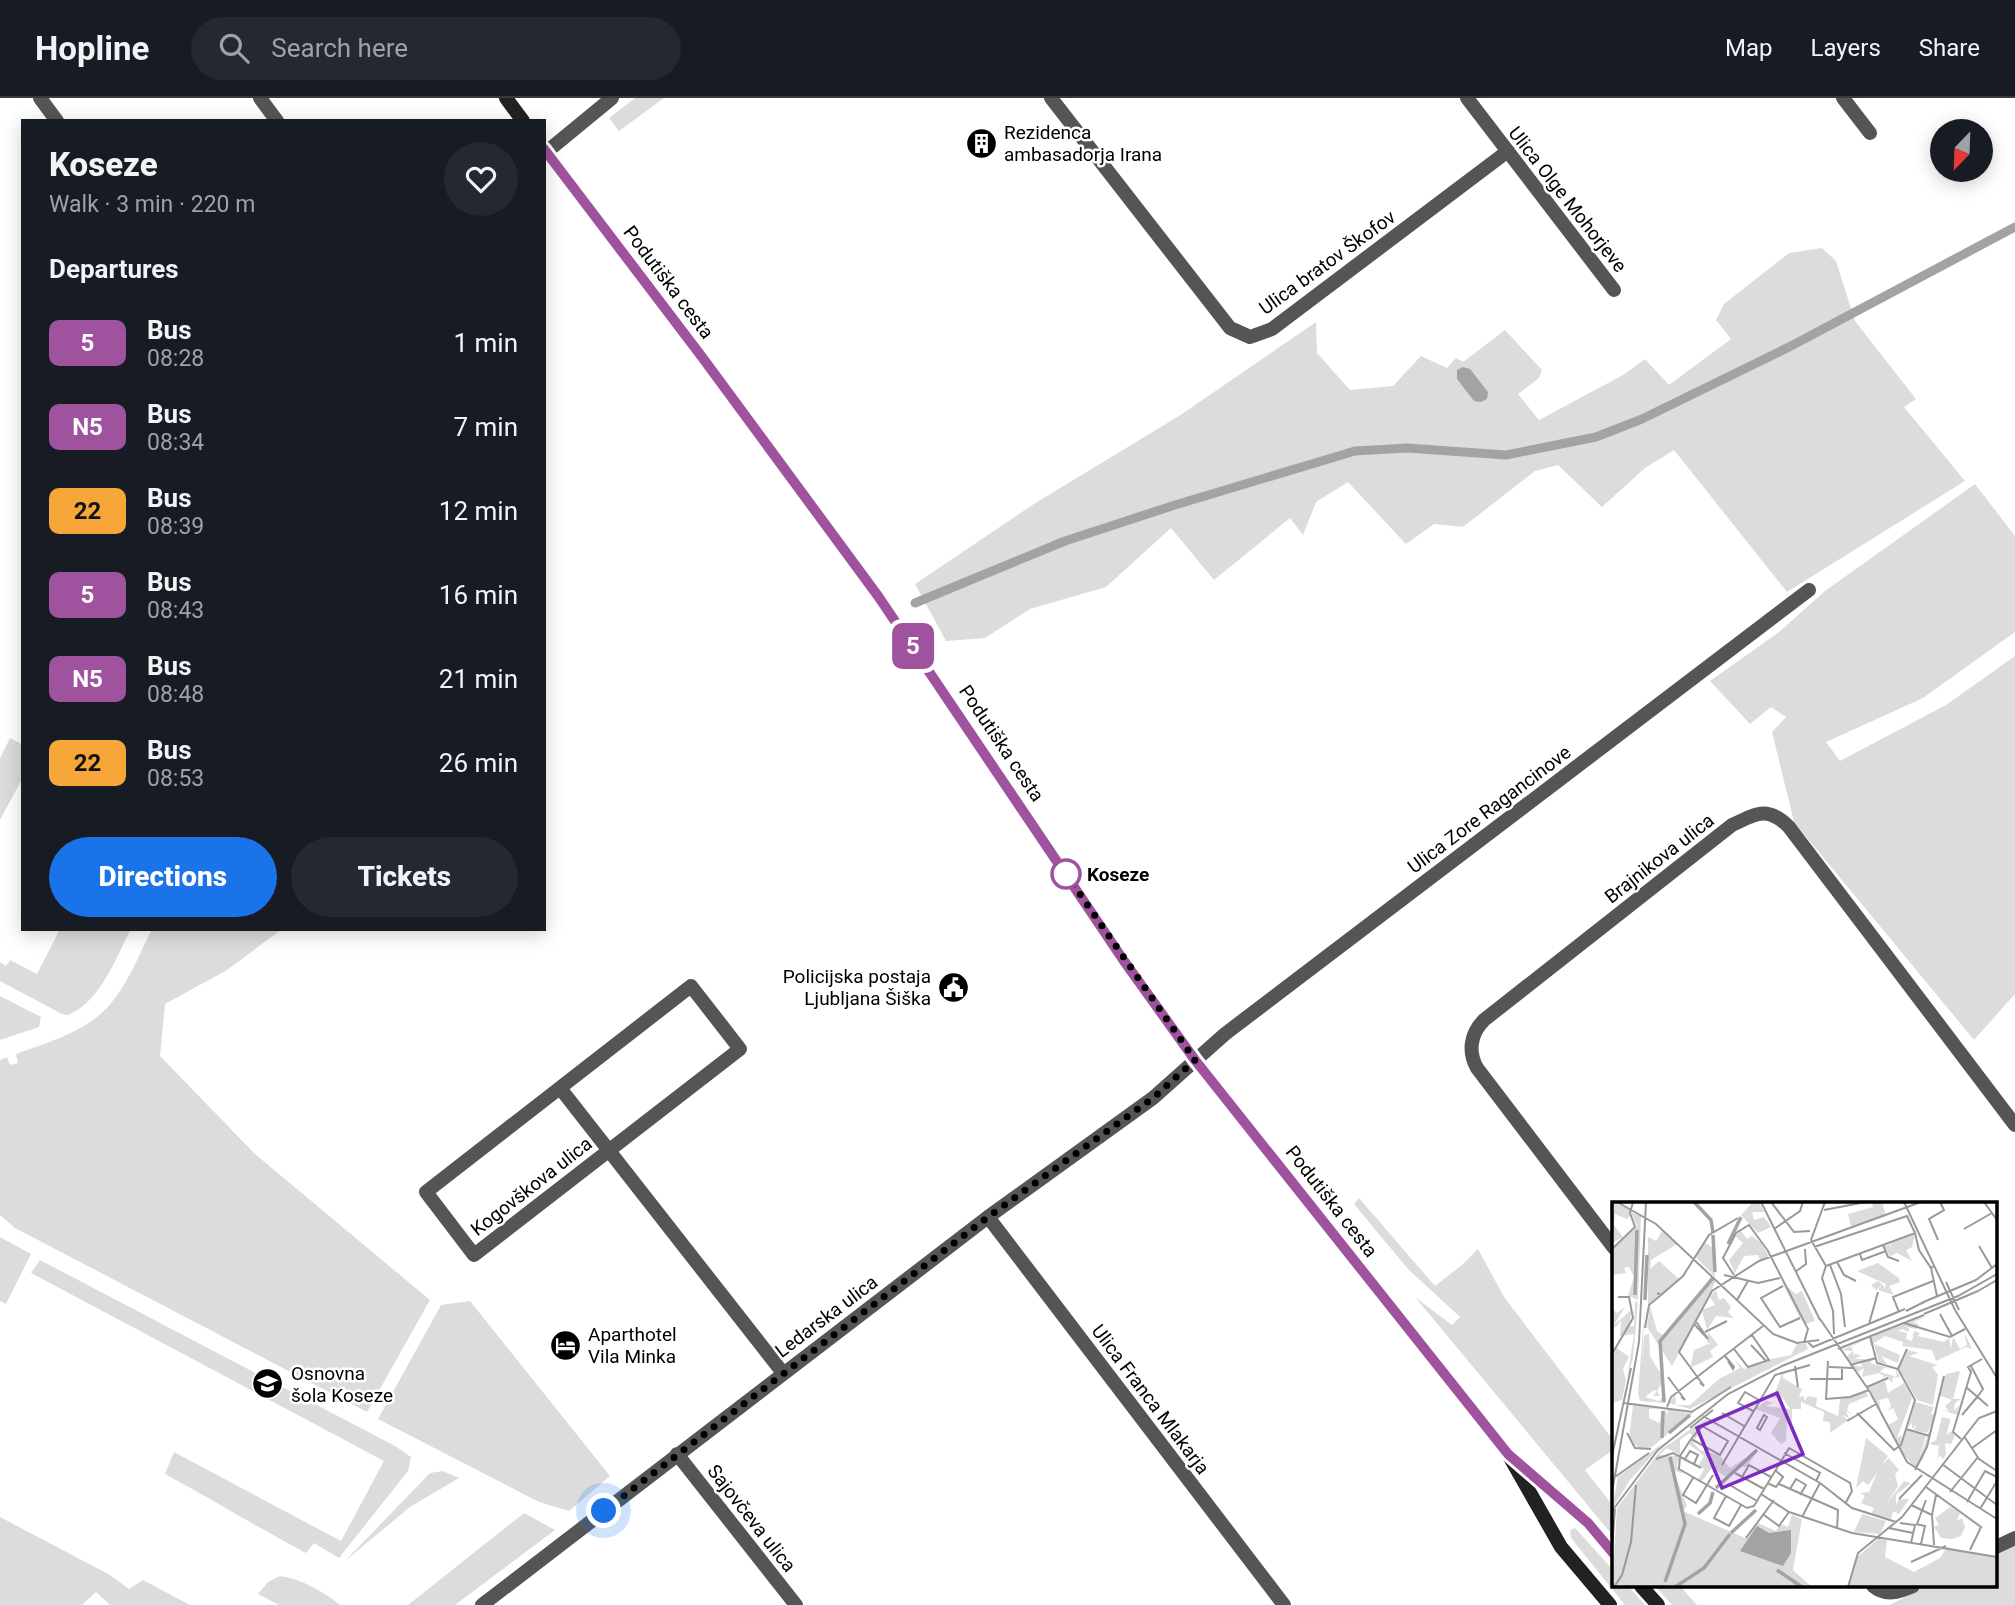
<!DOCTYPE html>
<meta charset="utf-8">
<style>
body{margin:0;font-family:Roboto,sans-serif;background:#242831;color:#f1f3f6;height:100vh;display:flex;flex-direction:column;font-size:26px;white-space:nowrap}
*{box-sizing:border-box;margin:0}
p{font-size:23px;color:#9ea1a6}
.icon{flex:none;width:38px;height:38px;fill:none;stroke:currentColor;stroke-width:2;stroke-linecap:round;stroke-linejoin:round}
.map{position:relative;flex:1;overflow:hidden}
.sheet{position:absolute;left:21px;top:21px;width:525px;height:812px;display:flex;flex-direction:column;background:#171b24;border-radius:0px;box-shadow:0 4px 18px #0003}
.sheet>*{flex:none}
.badge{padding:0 14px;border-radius:10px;font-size:24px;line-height:46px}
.needle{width:46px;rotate:203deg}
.buttons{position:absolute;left:1930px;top:21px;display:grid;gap:14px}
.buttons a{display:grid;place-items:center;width:63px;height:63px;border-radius:50%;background:#171b24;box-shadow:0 4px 18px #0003;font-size:35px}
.you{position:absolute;width:35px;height:35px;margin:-18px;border:5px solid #fff;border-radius:50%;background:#1a73e8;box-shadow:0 0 0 10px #1a73e833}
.map>.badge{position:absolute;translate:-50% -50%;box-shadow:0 0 0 4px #fff}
h2{padding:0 28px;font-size:26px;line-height:63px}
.round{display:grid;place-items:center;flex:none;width:74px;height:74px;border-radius:37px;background:#242831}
.headline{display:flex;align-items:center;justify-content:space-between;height:119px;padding:0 28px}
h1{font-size:33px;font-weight:800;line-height:52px}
.action{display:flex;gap:14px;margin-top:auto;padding:14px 28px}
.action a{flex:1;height:80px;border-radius:42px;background:#1a73e8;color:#fff;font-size:28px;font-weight:800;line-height:80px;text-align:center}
.action a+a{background:#242831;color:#f1f3f6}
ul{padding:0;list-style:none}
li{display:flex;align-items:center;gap:21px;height:84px;padding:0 28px}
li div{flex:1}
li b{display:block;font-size:26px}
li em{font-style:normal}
li .badge{min-width:77px;font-weight:700;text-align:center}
header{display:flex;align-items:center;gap:42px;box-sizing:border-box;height:98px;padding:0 35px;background:#171b24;border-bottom:2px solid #363941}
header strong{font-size:33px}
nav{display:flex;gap:38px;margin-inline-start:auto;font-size:24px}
.search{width:490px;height:63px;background:#242831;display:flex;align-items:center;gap:18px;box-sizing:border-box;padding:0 24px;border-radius:38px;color:#9ea1a6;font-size:26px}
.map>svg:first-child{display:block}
.green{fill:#dcdcdc}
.water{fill:#a3a3a3}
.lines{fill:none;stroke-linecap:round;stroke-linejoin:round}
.stream{stroke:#a3a3a3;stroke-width:9}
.minor{stroke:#555;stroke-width:14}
.secondary{stroke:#222;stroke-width:14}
.line-casing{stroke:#fff;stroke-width:16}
.line{stroke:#9f539e;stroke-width:10}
.walk{stroke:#000;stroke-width:7;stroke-dasharray:0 12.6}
.stop-dot{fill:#fff;stroke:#9f539e;stroke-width:3.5}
.labels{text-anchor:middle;stroke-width:5;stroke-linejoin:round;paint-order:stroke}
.poi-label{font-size:19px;fill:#000;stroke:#fff;text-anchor:start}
.street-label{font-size:19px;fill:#000;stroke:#fff}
.stop-label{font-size:19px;font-weight:bold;fill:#000;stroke:#fff;text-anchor:start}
.inset-river{fill:none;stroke:#a3a3a3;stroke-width:3.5}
.inset-road{fill:none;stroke:#999;stroke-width:2}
.view{fill:#7b2cbf;fill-opacity:0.15;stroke:#7b2cbf;stroke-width:3.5}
.inset-edge{fill:none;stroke:#000;stroke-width:3.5}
</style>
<header>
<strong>Hopline</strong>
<div class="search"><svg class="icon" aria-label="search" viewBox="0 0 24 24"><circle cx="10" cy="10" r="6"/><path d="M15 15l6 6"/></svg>Search here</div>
<nav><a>Map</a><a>Layers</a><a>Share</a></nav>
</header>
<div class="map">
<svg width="2015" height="1507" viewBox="0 0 2015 1507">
<rect width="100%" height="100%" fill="#fff"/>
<path class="green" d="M635 0H664L619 33 609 20Z
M1822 150 1836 163 1855 223 1916 301 1904 309 1965 383 1787 494 1674 352 1645 370 1602 409 1558 367 1535 373 1463 429 1434 426 1406 446 1348 384 1316 404 1303 437 1290 420 1214 482 1171 430 1106 489 1030 511 985 540 946 543 915 486 1037 404 1179 318 1316 224 1317 255 1350 292 1393 288 1421 258 1447 270 1456 260 1463 264 1505 232 1542 272 1539 280 1518 296 1539 322 1623 277 1645 261 1669 287 1731 241 1716 222 1724 206 1789 155Z
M1975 386 2015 438V534L1923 600 1826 644 1840 663 1946 607 2015 558V896L1974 942 1794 724 1772 634 1786 619 1771 609 1750 626 1710 583 1779 534 1825 493Z
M10 640 23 647V679L0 722V660Z
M60 831H131C115 861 101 903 68 917L62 916 0 883V864L6 868 10 862 37 876Z
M152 831H282L227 872 165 906 160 958 255 1056 430 1202 367 1314 15 1130 0 1117V962L7 959 10 967 18 965 16 956C49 944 89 933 112 904 129 883 140 855 152 831Z
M0 898 41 919 39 929 0 942Z
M1359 1100 1435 1188 1462 1167 1478 1151 1504 1199 1614 1343V1351L1585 1372 1614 1409V1439L1415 1199 1452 1227 1460 1219 1408 1171 1354 1106Z
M0 1139 31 1156 6 1206 0 1203Z
M40 1162 395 1348 411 1359 408 1373 339 1460 314 1445 306 1455C258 1430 212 1401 165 1376L174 1354 341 1443 384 1363 31 1175Z
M470 1203 610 1378 569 1413 539 1404 378 1321 441 1207Z
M443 1373 459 1380 410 1409 345 1463 430 1375Z
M524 1415 555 1432 455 1507H408Z
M0 1419 110 1477 129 1491 143 1482 190 1507H110L96 1494 82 1507H0Z
M1575 1430 1614 1473V1488H1628L1645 1507H1625L1571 1440 1570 1432Z
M2015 1447V1507H1890L1926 1488H1996V1454Z
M280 1478C301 1481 323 1493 340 1507H279L258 1496 268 1484Z
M1655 1488H1680L1697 1507H1672Z"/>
<path class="water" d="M1463 269 1470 271 1488 294 1487 301 1481 304 1474 303 1457 281V272Z"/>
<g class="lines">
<path class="stream" d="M915 505 1065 443 1175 407 1355 353 1407 350 1506 357 1596 339 1642 321 1791 248 2015 129"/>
<path class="minor" d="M40 0 57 23
M260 0 277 23
M1051 0 1230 230 1250 239 1272 231 1508 53
M1467 0 1614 192
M1843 0 1870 35
M544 56 612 0
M691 888 740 951 474 1157 426 1094Z
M560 990 783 1275
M988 1119 1284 1507
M1614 1150 1477 970C1468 954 1470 936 1484 922L1732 727C1757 715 1768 708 1789 729L2015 1027
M677 1356 796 1507
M1996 1449 2015 1440
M1873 1488C1886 1499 1899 1494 1913 1488
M482 1507 988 1119 1153 1000 1225 936 1809 492"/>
<path class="secondary" d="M506 0 523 23
M544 51 658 200 878 498 1124 863 1195 962 1508 1356 1561 1449 1610 1507
M1516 1363 1588 1425 1614 1456
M1641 1488 1658 1507"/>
</g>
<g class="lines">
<defs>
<path id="line" d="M544 51 702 259 878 498 1124 863 1195 962 1508 1356 1588 1425 1614 1456"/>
</defs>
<use href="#line" class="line-casing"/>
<use href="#line" class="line"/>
<path class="walk" d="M604 1413 988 1119 1153 1000 1195 962 1066 776"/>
</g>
<defs>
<symbol id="building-disc" viewBox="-11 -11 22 22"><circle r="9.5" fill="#000" stroke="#fff"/><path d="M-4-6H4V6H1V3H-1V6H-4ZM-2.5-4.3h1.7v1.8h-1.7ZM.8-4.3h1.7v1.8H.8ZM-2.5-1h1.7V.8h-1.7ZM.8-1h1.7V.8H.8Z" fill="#fff"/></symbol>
<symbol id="civic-disc" viewBox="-11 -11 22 22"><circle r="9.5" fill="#000" stroke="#fff"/><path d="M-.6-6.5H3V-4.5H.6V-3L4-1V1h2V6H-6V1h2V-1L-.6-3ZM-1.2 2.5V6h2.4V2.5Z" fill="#fff"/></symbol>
<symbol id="hotel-disc" viewBox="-11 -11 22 22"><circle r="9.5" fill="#000" stroke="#fff"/><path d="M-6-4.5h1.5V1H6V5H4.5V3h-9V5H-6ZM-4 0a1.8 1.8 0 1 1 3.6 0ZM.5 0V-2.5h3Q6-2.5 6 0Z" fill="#fff"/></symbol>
<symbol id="school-disc" viewBox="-11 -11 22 22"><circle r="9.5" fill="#000" stroke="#fff"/><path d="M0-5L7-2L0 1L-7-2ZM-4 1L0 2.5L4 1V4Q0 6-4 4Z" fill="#fff"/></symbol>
</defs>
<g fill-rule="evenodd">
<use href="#building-disc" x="964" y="28" width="35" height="35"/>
<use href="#civic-disc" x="936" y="872" width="35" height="35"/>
<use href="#hotel-disc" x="548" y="1230" width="35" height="35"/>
<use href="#school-disc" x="250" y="1268" width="35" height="35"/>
</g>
<circle class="stop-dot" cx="1066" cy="776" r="14"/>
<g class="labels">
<g class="poi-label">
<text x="1004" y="41">Rezidenca<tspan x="1004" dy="22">ambasadorja Irana</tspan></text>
<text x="931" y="885" text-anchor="end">Policijska postaja<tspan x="931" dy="22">Ljubljana Šiška</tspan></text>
<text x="588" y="1243">Aparthotel<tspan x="588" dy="22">Vila Minka</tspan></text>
<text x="291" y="1282">Osnovna<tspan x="291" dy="22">šola Koseze</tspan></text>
</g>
<g class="street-label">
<text transform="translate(1568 101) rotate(52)" y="7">Ulica Olge Mohorjeve</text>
<text transform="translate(1327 164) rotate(-36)" y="7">Ulica bratov Škofov</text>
<text transform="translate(669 184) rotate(53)" y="7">Podutiška cesta</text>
<text transform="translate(1002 645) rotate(56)" y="7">Podutiška cesta</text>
<text transform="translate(1489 711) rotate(-37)" y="7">Ulica Zore Ragancinove</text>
<text transform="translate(1659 760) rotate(-38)" y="7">Brajnikova ulica</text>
<text transform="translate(531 1088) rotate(-38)" y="7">Kogovškova ulica</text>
<text transform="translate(1332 1103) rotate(52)" y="7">Podutiška cesta</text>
<text transform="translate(826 1218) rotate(-37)" y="7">Ledarska ulica</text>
<text transform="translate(1151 1301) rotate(53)" y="7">Ulica Franca Mlakarja</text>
<text transform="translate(752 1420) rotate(52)" y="7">Sajovčeva ulica</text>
</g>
<g class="stop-label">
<text x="1087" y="783">Koseze</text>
</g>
</g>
<g transform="translate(1612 1104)">
<rect width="385" height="385" fill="#fff"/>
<path d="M0 0 17 7 18 14 15 17 3 12 2 23 11 35 0 41ZM141 0H147L152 10H140L142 18 152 15 159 25 146 31 129 13ZM260 0H270L274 14 239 24 236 12 261 5ZM19 10 29 14 26 98 16 94 22 75 17 65 12 66 14 71 0 73V47L25 25ZM50 29 65 42 39 58 38 67 47 59 67 77 51 91H42L48 92 36 103V35L44 39ZM129 29 135 37 140 34 148 40 157 54 148 58 146 53 132 54 123 71 117 58 131 41 123 34ZM303 32 300 45 294 48 300 59 285 51 278 54 272 44 277 42 280 49 278 41ZM92 40 100 45 102 41 103 75 84 55ZM266 61 287 76 288 80 277 84 282 93 266 88 270 83 264 88 259 83 266 79 272 84V88L274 82 245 69ZM101 76 104 79 60 164 35 125 38 104 45 129 52 134ZM170 80 184 92 190 89 203 119 194 122 188 116ZM104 88 107 98 112 96 119 105 116 110 122 116 104 114 95 128 90 108 103 103 98 95ZM23 99 26 100 23 134 21 156 15 177 22 132 8 134 9 118 6 123 0 127V107L5 111 13 105 2 123 19 108 18 124H22ZM33 100 30 163 32 134 37 131 38 154 52 177 45 189 48 194H41L45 189 42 188 33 195 47 199 54 191 53 201 28 199 26 192ZM319 112 302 120 307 123 304 127 294 125 298 127 295 130 291 127 286 129 295 131 294 137 300 139 302 129 308 131 305 134 332 140 337 136 339 147 341 135 348 147 355 143 352 130 360 147 354 145 324 159 320 148 290 144 291 140 273 134 258 144 259 135ZM96 130 106 143 98 149 101 155 78 166 82 148 101 140 95 141ZM257 136 239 145 241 149 242 155 243 151 249 154 242 157H262L258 161 280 167 272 166 268 170 285 175 284 167 288 175 284 176 281 175 280 181 274 174 268 179 272 174 267 171 250 175 252 166 246 170 240 163 250 165 249 160 242 161 241 158 240 162 234 155 241 149 230 148ZM185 142H194L196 147 78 207 57 201 63 193 64 203H78L107 177 128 166 122 157 132 167 157 159 141 171 159 157 179 153ZM262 142 288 153 286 161 269 154 275 162 267 161ZM5 146 17 155 11 167 14 178 10 198 0 201V154ZM296 148 307 151 297 154 325 163 320 165 326 173 321 203 305 198 287 167ZM348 169 341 197H349L343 201 342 209 347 203 345 213 330 208 337 209 333 204 340 198 326 193 334 172ZM171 170V176L190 187 187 195 192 194V199L196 194 212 197 205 196 204 204 226 214 228 197 254 190 256 194 237 202 235 208 241 213 234 209 237 216 230 213 236 218 218 231V220L211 219 212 210 189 200V207H180V226L179 218H175L174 239 169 242 159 231 168 216 143 207 154 199 161 201 153 204 178 207 171 196 156 195 162 193ZM273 179 276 191 292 181 297 190 300 196 285 236 290 233 288 245 295 228 314 233 307 258 319 223 315 231 302 228 304 222 300 227V221L296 226 303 200 322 205 319 212 322 213 323 209 325 210 311 257 304 266 289 250 273 217 277 223 286 217 281 206 275 209 279 204 276 196 267 198 269 210 257 185ZM21 203 48 206 37 207V216L47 221 45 227 52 207 56 213 55 207 80 212 40 245 29 248 17 237ZM330 215 339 217 334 233 339 229 343 234 339 242 333 241 334 253 331 257 327 253 325 260 327 244 317 242 324 238ZM93 217 114 229 95 219 83 238 78 231 68 238V253L55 246 47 253 67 254 65 264 71 272 61 268 75 304 71 309 133 336 146 321 164 329 169 322 176 325 180 313 190 317 181 368 200 385H0L5 306 49 248ZM254 236 276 254 270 263 277 256 287 268 283 272 286 284 275 301 292 279 299 281 284 293V303L287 297H297L287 312 281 309 279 317 259 312 262 306 249 301 253 294 248 291 257 290 265 271 256 283 251 279 244 286ZM79 238 88 248 107 253 118 266 146 248 135 265H124L116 276 100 266 89 280 86 278 92 267 86 264 92 254 77 242ZM51 241 18 278 0 307 6 275ZM338 305 348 311 345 319 350 316 353 325 349 334 340 337 329 336 322 325 327 323 323 316ZM250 312 274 319 268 332 242 330ZM266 337 275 338 273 355 302 370 328 356 335 345 385 356V385H237L244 356Z" fill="#dcdcdc"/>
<path d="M145 324 157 331 179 328V351L171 364 128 349Z" fill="#a3a3a3"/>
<path class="inset-river" d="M82 0 99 18 101 31M101 33 103 70M116 42 129 15M23 93 25 28M33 98 35 53M52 200 48 139 101 76M57 231 78 213M50 236 51 209M104 286 145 248M86 312 98 301 101 290M119 331 144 308M165 368 190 385M53 380 73 322 58 255M63 385 92 366 118 332"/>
<path class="inset-road" d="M5 0 44 22 161 132 185 141 207 138M149 0 208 118M159 0 182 30 198 29M213 0 199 38 214 64M292 0 343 108 385 176M372 0 385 18M212 8 254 0M162 27 188 9 191 0M352 27 380 11M326 38 317 17 332 8 328 0M271 43 276 55 287 59M367 44 380 66M202 45 295 14 303 31M0 47 23 25 18 11 21 0M248 52 250 58 274 49M225 60 232 73 244 79M218 63 229 92 233 125M214 64 303 31 307 48 319 66 322 64M214 64 210 76 221 109 222 132M319 66 325 94M183 70 194 62 193 47M112 73 146 81 168 76M122 73 111 56 124 31 137 23 156 49 196 127 192 141M364 78 385 62M334 80 347 108M171 84 149 96 168 125 188 116M366 89 385 78M45 91 49 93 71 74 97 33 126 16M125 98 136 79M314 99 364 78M294 109 314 99M287 110 281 95 321 79M312 112 366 89M328 112 340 134M208 117 258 190 295 260 385 317M292 121 338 135 353 127M82 122 96 137 83 118M257 122 266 90M33 126 37 103 49 93M93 130 115 119M196 140 201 145 293 107M139 143 154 159M122 147 136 165 157 158 140 133M226 147 312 113M0 152 21 116 17 95H6M113 154 122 165 121 167 116 159M216 159 214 197 238 195 257 188M238 163 264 156M183 164 186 185M359 164 371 187 366 194M217 165 241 166M286 167 295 147M56 175 73 198 69 195M198 177H230V166M88 181 92 184 67 150 100 89 147 59 309 0M255 185 276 176M354 185 376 204M12 201 81 210M55 205 59 195 151 124M141 209 126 201 133 190 147 198M78 211 119 185M110 211 132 224M245 211 282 248 289 243 303 198 286 167 265 161 258 134M152 213 155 215 148 228 145 226ZM350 213 366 194M91 214 208 281 240 306 284 320M235 219 264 202M78 226 101 208M294 227 318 234M15 231 23 246 39 247M352 234 367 257 385 269M79 237 108 253 116 239 90 224 79 237 68 254 67 267 135 306 142 304 177 246 238 281 240 289 233 302M349 237 341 230 359 170 356 165 370 157M360 246 385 228M172 251 208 271 204 279M0 254 19 166M44 257 61 251 89 266M73 257 78 249 86 253 82 262M330 262 385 303M110 263 163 173 198 163M303 268 315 245 332 174M123 271 152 287M130 275 137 263 159 275M81 276 71 293 84 301 101 273M0 277 37 251M155 281 164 285 171 275 163 268M116 282 145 299M167 282 226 308 225 327M314 285 369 325 358 348M178 287 184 277 194 283 188 293M0 290 27 140 34 0M338 290 366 255M149 292 177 310 240 331 385 355M114 294 102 316 117 324 129 303M287 297 310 273M355 300 373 269 385 275M299 303 320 313M368 307 385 279M0 309 46 248 116 192 170 164 346 94 385 72M152 313 167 324 177 310M190 315 208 281M288 321 303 323 299 341M304 322 313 324 309 342M305 322 314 298M277 326 301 331M134 336 162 298M322 343 320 313 324 293M0 346 3 307M299 360 334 344M2 385 10 373 19 340 24 283M236 385 246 351 290 315 367 216 385 209"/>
<path class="view" d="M165 191 191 252 110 286 85 226Z"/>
<rect width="385" height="385" class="inset-edge"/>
</g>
</svg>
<div class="buttons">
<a><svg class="needle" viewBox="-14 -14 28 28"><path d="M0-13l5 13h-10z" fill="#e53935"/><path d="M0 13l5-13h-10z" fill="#9ea1a6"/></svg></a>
</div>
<div class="you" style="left:604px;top:1413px"></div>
<b class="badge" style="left:913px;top:548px;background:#9f539e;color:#fff">5</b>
<section class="sheet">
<div class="headline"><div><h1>Koseze</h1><p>Walk · 3 min · 220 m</p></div><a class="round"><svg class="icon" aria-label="heart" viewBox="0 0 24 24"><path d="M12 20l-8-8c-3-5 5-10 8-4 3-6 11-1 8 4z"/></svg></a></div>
<h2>Departures</h2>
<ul>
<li><span class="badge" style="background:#9f539e;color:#fff">5</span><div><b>Bus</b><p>08:28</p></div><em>1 min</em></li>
<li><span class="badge" style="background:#9f539e;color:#fff">N5</span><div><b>Bus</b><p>08:34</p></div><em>7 min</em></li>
<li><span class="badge" style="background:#f7a73a;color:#111">22</span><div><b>Bus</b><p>08:39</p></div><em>12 min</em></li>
<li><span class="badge" style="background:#9f539e;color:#fff">5</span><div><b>Bus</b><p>08:43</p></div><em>16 min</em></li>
<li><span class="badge" style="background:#9f539e;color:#fff">N5</span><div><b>Bus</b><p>08:48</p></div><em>21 min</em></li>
<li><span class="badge" style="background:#f7a73a;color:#111">22</span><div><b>Bus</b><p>08:53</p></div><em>26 min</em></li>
</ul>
<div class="action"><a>Directions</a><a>Tickets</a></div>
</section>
</div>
